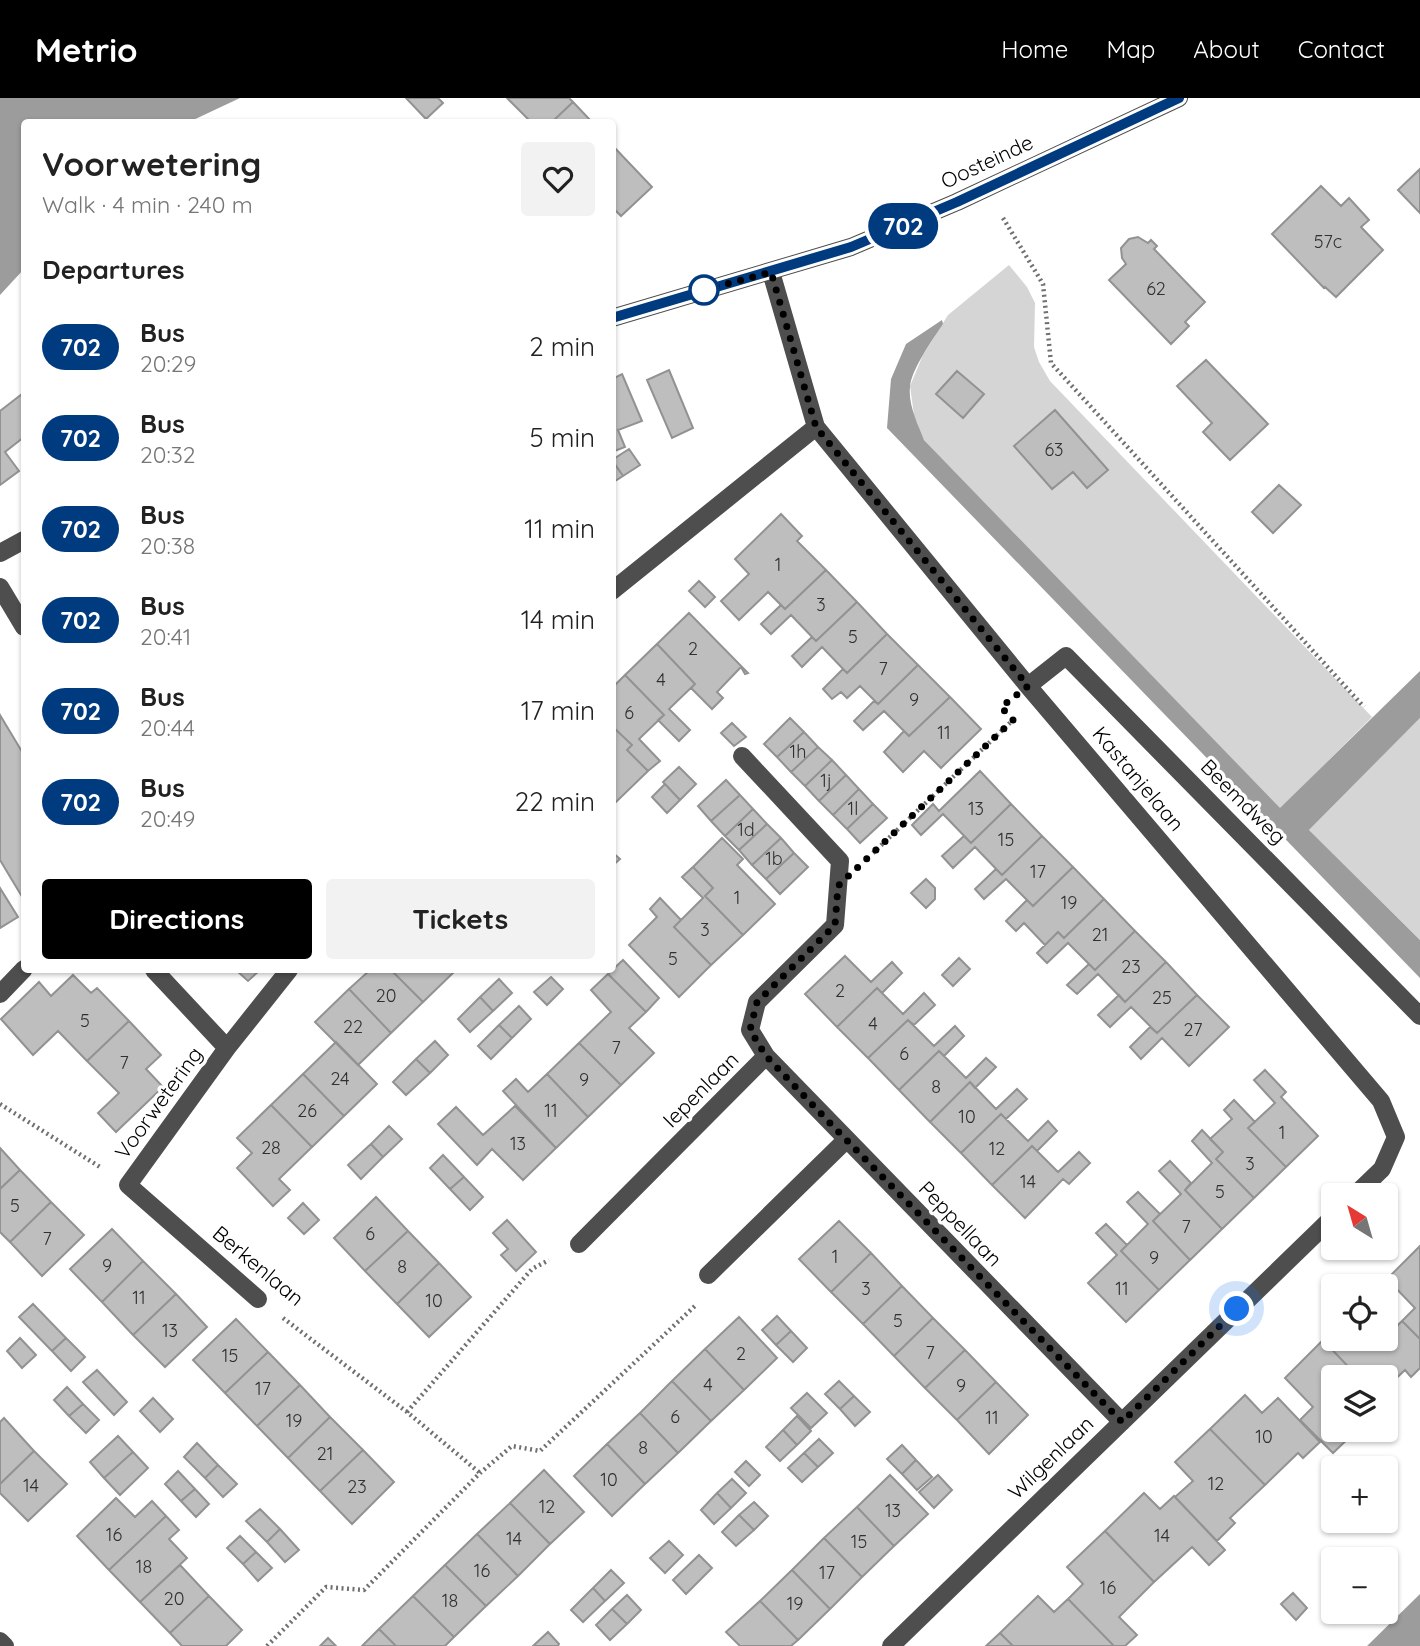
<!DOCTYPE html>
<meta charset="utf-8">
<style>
body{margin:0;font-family:Quicksand,sans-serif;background:#f2f2f2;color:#222;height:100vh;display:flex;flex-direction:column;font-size:26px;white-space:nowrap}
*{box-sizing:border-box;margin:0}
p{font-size:23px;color:#767676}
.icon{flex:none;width:38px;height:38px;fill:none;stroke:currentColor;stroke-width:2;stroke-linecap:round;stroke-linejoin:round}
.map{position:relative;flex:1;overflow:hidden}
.details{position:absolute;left:21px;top:21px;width:595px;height:854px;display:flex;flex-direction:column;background:#fff;border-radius:7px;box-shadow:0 2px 5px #0004}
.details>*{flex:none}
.badge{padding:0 14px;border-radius:23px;font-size:24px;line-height:46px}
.needle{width:46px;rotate:323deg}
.fabs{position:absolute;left:1321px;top:1085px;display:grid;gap:14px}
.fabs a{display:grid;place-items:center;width:77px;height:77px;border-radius:7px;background:#fff;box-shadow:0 2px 5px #0004;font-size:35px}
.you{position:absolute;width:35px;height:35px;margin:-18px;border:5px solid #fff;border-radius:50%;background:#1a73e8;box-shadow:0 0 0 10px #1a73e833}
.map>.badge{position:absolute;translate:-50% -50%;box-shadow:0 0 0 4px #fff}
h2{padding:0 21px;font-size:26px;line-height:63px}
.round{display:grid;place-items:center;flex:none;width:74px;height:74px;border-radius:7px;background:#f2f2f2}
.headline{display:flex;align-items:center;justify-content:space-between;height:119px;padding:0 21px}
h1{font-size:33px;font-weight:700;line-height:52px}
.cta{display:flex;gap:14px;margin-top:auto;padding:14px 21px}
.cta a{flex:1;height:80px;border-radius:7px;background:#000;color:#fff;font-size:28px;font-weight:700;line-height:80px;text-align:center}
.cta a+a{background:#f2f2f2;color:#222}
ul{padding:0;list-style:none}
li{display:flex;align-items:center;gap:21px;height:91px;padding:0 21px}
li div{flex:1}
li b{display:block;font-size:26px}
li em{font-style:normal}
li .badge{min-width:77px;font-weight:700;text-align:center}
header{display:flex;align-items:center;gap:42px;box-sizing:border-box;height:98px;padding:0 35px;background:#000;color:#fff}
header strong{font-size:33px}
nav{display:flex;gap:38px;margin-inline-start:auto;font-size:24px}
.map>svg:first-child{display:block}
.green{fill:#d5d5d5}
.water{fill:#9c9c9c}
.building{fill:#bebebe;stroke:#929292;stroke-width:2}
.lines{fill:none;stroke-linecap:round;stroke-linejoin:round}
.path{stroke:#707070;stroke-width:4.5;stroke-dasharray:2 3.5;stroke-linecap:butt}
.minor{stroke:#4e4e4e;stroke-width:18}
.line-casing{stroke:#fff;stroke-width:16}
.line{stroke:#003b80;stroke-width:10}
.walk{stroke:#000;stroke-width:7;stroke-dasharray:0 12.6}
.stop-dot{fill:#fff;stroke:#003b80;stroke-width:3.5}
.labels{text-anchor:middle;stroke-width:7;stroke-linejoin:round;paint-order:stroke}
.number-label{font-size:18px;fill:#303030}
.street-label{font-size:21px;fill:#000;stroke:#fff}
</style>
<header>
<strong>Metrio</strong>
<nav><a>Home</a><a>Map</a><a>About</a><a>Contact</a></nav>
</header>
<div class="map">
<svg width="1420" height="1548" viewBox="0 0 1420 1548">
<rect width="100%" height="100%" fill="#fff"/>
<path class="green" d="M1009 167 1027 189 1035 205 1034 249 1039 264 1050 283 1372 619 1280 711 924 342 914 317 910 288 923 257 948 217Z
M1420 620V842L1309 732Z"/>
<path class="water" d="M0 0H240L189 24H24V171L0 197Z
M942 222 943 226C933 241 911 272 910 289 908 307 918 326 924 342L1280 710 1420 573V620L1309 732 1420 842V880L887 330 891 281 906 246Z
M1420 1496V1548H1367Z"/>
<path class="building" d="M406 0H438L443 5 426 21Z
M507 0H569L573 4 552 24H531Z
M573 4 592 24H552Z
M612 47 652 89 621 118 612 109Z
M1420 71V115L1398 92Z
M1321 88 1341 108 1349 100 1369 122 1361 129 1383 152 1336 199 1325 189 1324 190 1272 136Z
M1138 139 1148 145 1151 142 1157 148 1154 151 1205 204 1185 224 1189 228 1171 246 1109 182 1126 166 1122 160 1121 150 1129 141Z
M1206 262 1268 326 1230 362 1203 334 1212 325 1177 288Z
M669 272 693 330 672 340 647 282Z
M957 273 984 296 963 320 936 296Z
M622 276 642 323 618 332 625 349 612 354V281Z
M22 296 24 300V339L5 354 19 373 0 387V313Z
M1055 312 1108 372 1087 390 1073 374 1052 391 1014 348Z
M629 351 640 367 623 378 612 362Z
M612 362 623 378 612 385Z
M1279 387 1301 407 1273 435 1252 414Z
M781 416 802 438 797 443 826 472 785 511 768 494 739 522 721 503 749 476 735 461Z
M826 472 857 504 816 543 791 517 771 536 761 526 781 507 785 511Z
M699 483 715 499 705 509 689 493Z
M857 504 887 536 847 575 822 549 802 569 792 558 812 539 816 543Z
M689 515 748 575 745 576 741 569 717 594 723 600 712 611 691 590 695 586 657 546Z
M887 536 918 567 878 606 860 588 847 600 841 594 832 601 823 591 843 571 847 575Z
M657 546 695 586 669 611 690 632 679 643 658 622 664 617 625 577Z
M918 567 950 599 909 638 884 613 863 632 854 623 874 603 878 606Z
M625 577 664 617 639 641 660 663 648 673 627 652 632 647 612 628V590Z
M950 599 981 631 941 670 924 653 903 674 884 654 904 633 909 638Z
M0 617 24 657V802L0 762Z
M790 620 804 634 777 659 764 646Z
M732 625 746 639 734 648 721 635Z
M612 628 632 647 627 652 648 673 616 704 612 701Z
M804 634 818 649 791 674 777 659Z
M818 649 832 662 805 688 791 674Z
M832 662 846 677 819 703 805 688Z
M679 669 696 686 680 702 663 684Z
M980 673 1011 706 971 745 943 716 921 737 912 727 933 706 939 713Z
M846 677 859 691 833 717 819 703Z
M726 682 740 697 711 723 698 708Z
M665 686 680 702 667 715 652 699Z
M859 691 873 706 847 731 833 717Z
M740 697 753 711 725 738 711 723Z
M873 706 887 720 860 745 847 731Z
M1011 706 1042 738 1002 777 975 749 953 770 942 758 964 738 971 745Z
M753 711 767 726 739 752 725 738Z
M767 726 781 740 752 767 739 752Z
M1042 738 1073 769 1033 808 1006 781 984 801 975 791 996 771 1002 777Z
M722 740 743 761 737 767 775 806 743 837 705 798 713 790 693 769Z
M781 740 794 755 766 781 752 767Z
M612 754 620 761 612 768Z
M794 755 808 769 780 796 766 781Z
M693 769 713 790 705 798 743 837 711 867 674 829 703 800 682 779Z
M1073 769 1104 801 1064 840 1058 834 1045 847 1024 825 1016 833 1006 823 1027 802 1033 808Z
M926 781 935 790V801L926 810 911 795Z
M0 790 18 819 0 830Z
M660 800 681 822 674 829 711 867 679 899 629 847 657 819 650 811Z
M1104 801 1135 833 1095 872 1068 845 1047 865 1037 855 1058 834 1064 840Z
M1135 833 1166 864 1125 904 1098 876 1077 896 1067 887 1089 866 1095 872Z
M845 858 871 884 892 864 902 875 882 895 877 890 837 929 805 896Z
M959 860 970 871 953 888 942 877Z
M623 862 659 900 646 914 608 876Z
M1166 864 1197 897 1157 935 1131 909 1110 929 1098 917 1119 897 1125 904Z
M236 872H260L248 883Z
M370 872H391L423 904 391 935 349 891Z
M391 872H453L455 873 423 904Z
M608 876 646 914 629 930 654 955 621 987 579 945 611 914 591 892Z
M73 877 91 895 97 890 129 923 87 963 58 933 33 957 1 921 39 884 51 898Z
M551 879 563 891 547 907 534 894Z
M499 881 512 895 493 913 480 899Z
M877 890 903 916 924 895 935 907 914 927 908 922 868 960 837 929Z
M349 891 391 935 358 967 315 924Z
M1197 897 1229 929 1189 968 1162 940 1141 961 1130 949 1150 929 1157 935Z
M480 899 493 913 470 934 458 921Z
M519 908 531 921 512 940 499 927Z
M908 922 934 948 955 928 964 938 944 958 939 953 899 992 868 960Z
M129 923 161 957 146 971 163 989 116 1034 98 1015 119 995 87 963Z
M499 927 512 940 491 961 478 948Z
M435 943 448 957 430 975 416 961Z
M336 944 377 986 344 1018 303 976Z
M579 945 621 987 588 1019 547 976Z
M939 953 966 980 986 960 996 969 975 990 970 984 930 1024 899 992Z
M416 961 430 975 406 997 393 984Z
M1265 972 1286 994 1281 999 1318 1038 1286 1069 1248 1030 1275 1005 1254 982Z
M303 976 344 1018 312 1049 271 1007Z
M547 976 588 1019 556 1050 503 993 516 981 528 994Z
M970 984 996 1011 1017 991 1027 1001 1006 1021 1001 1016 961 1055 930 1024Z
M1234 1002 1255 1024 1248 1030 1286 1069 1254 1100 1216 1061 1223 1054 1210 1041 1232 1021 1224 1012Z
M271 1007 312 1049 279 1081 290 1092 273 1108 237 1070 252 1055 237 1040Z
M515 1008 556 1050 523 1082 492 1051 477 1067 438 1026 456 1009 483 1037Z
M1001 1016 1028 1043 1048 1023 1057 1033 1037 1053 1032 1048 992 1087 961 1055Z
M389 1028 402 1041 383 1059 371 1046Z
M1202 1032 1223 1054 1216 1061 1254 1100 1222 1131 1185 1092 1212 1065 1192 1043Z
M371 1046 383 1059 361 1081 348 1067Z
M1032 1048 1058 1074 1079 1054 1090 1065 1069 1086 1063 1081 1025 1120 992 1087Z
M0 1050 20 1072 0 1091Z
M443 1057 464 1079 450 1091 430 1070Z
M1170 1063 1191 1085 1185 1092 1222 1131 1190 1162 1153 1123 1181 1096 1159 1073Z
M20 1072 51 1104 10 1144 0 1134V1091Z
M464 1079 483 1099 470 1112 450 1091Z
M1138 1094 1160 1116 1153 1123 1190 1162 1159 1192 1121 1153 1148 1126 1127 1104Z
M376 1099 408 1133 365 1173 334 1140Z
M51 1104 84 1137 42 1178 10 1144Z
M303 1105 319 1122 304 1136 288 1120Z
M507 1122 536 1154 516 1173 501 1157 508 1151 493 1135Z
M839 1123 871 1155 831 1194 799 1161Z
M1106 1126 1127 1147 1121 1153 1159 1192 1126 1224 1088 1185 1117 1157 1096 1135Z
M112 1131 143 1163 102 1204 70 1171Z
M408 1133 439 1165 397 1206 365 1173Z
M1420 1148V1241L1402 1223 1415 1210 1387 1181Z
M871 1155 902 1188 863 1226 831 1194Z
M143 1163 176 1196 133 1237 102 1204Z
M439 1165 471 1199 429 1239 397 1206Z
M902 1188 933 1220 894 1258 863 1226Z
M176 1196 207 1229 165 1269 133 1237Z
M33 1206 66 1240 52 1253 19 1219Z
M777 1218 791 1233 776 1247 762 1232Z
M739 1219 777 1260 744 1292 705 1251Z
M933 1220 965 1252 925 1290 894 1258Z
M236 1221 268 1254 225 1295 193 1262Z
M1402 1223 1420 1241V1270L1411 1279 1405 1272 1386 1290V1279H1358L1323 1242 1334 1232V1241H1386V1233L1389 1236Z
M791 1233 807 1250 793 1264 776 1247Z
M20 1240 36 1257 22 1270 7 1253Z
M66 1240 85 1259 71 1273 52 1253Z
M1323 1242 1358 1279H1334V1332H1353L1355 1334 1333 1355 1300 1322 1313 1309 1285 1280Z
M705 1251 744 1292 711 1323 672 1283Z
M965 1252 996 1284 957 1322 925 1290Z
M268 1254 300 1287 257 1328 225 1295Z
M97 1272 127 1304 114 1317 83 1284Z
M672 1283 711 1323 678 1355 640 1315Z
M839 1283 854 1298 840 1311 825 1296Z
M996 1284 1028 1317 989 1356 957 1322Z
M300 1287 330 1319 288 1360 257 1328Z
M67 1289 83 1306 69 1318 54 1302Z
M807 1295 827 1315 811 1330 791 1310Z
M1245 1297 1262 1315 1278 1300 1320 1344 1303 1360 1298 1355 1265 1387 1210 1331Z
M854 1298 870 1314 855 1328 840 1311Z
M153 1300 173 1321 160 1334 140 1313Z
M83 1306 99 1322 86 1335 69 1318Z
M640 1315 678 1355 645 1386 607 1346Z
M797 1318 811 1333 797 1347 783 1332Z
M330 1319 363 1352 320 1393 288 1360Z
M4 1320 34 1353 0 1386V1324Z
M1210 1331 1265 1387 1230 1420 1235 1425 1217 1443 1175 1399 1193 1383 1175 1364Z
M783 1332 797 1347 780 1363 766 1349Z
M118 1338 133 1354 104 1380 90 1364Z
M819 1341 833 1355 818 1369 804 1355Z
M197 1345 218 1367 205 1380 184 1359Z
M607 1346 645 1386 612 1418 574 1378Z
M902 1347 916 1362 902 1376 887 1361Z
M363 1352 394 1384 352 1426 320 1393Z
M34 1353 67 1386 28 1423 0 1395V1386Z
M133 1354 148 1370 120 1397 104 1380Z
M804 1355 818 1369 802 1384 788 1370Z
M916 1362 932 1379 917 1392 902 1376Z
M746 1363 760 1377 749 1388 735 1374Z
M218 1367 237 1386 223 1399 205 1380Z
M544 1372 584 1414 550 1446 510 1405Z
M178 1373 195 1391 181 1403 165 1386Z
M890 1377 928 1416 894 1448 857 1409Z
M938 1377 952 1392 934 1410 919 1394Z
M1386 1379 1396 1389 1386 1399Z
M732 1381 746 1395 731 1410 717 1395Z
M195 1391 209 1406 196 1419 181 1403Z
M717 1395 731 1410 714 1426 701 1412Z
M1144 1395 1160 1411 1174 1398 1225 1452 1209 1467 1192 1449 1154 1484 1105 1433Z
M116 1400 135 1419 152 1403 166 1418 109 1472 77 1438Z
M754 1404 768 1418 754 1432 739 1417Z
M510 1405 550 1446 518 1478 477 1436Z
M857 1409 894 1448 862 1479 824 1440Z
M260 1411 280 1431 267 1444 246 1423Z
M739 1417 754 1432 736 1448 722 1434Z
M166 1418 179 1432 169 1441 187 1460 140 1504 109 1472Z
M280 1431 299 1452 285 1464 267 1444Z
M1105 1433 1154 1484 1119 1519 1137 1537 1125 1548H1114L1068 1501 1083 1486 1067 1469Z
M477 1436 518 1478 486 1508 445 1467Z
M240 1438 256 1454 243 1466 227 1450Z
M824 1440 862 1479 830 1511 792 1472Z
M669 1443 683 1457 665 1475 650 1460Z
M256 1454 272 1470 258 1483 243 1466Z
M699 1457 712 1470 686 1496 673 1482Z
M180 1467 209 1498 170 1535 140 1504Z
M445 1467 486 1508 454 1539 413 1498Z
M611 1472 624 1485 605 1503 593 1490Z
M792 1472 830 1511 798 1542 760 1503Z
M593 1490 605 1503 583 1524 571 1512Z
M1293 1495 1307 1510 1296 1522 1281 1506Z
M627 1497 641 1512 627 1526 612 1511Z
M209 1498 242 1532 226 1548H182L170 1535Z
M413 1498 454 1539 445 1548H396L379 1531Z
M1038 1498 1054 1514 1068 1501 1114 1548H1013L1000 1535Z
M760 1503 798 1542 791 1548H740L726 1534Z
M612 1511 627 1526 610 1542 596 1527Z
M379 1531 396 1548H362Z
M548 1534 559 1546 558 1548H533Z
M1000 1535 1013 1548H986Z
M328 1540 336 1548H320Z"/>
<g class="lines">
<path class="path" d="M1003 120 1043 186 1051 265 1364 609
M873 755 1013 622 1011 621
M0 1006 100 1069
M283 1220 407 1314 480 1375
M407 1314 532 1171 549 1162
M267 1548 326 1489 364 1492 480 1375 512 1348 540 1353 696 1207"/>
<path class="minor" d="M612 220 851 149 957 104 1179 0
M816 329 1028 588 1381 1003 1396 1039 1382 1071 1355 1097
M0 455 24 442
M0 489 24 529
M612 493 816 329 771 174
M1028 588 1066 558 1420 918
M154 872 227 950
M0 896 24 871
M766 958 1122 1324
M579 1146 766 958 750 932 757 904 835 827 840 763 742 658
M708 1177 846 1042
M258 1201 128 1087 227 950 289 872
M0 1543 5 1548
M891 1548 1334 1118"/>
</g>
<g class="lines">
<defs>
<path id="line" d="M612 220 851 149 957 104 1179 0"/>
</defs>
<use href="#line" class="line-casing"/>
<use href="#line" class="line"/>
<path class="walk" d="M704 192 771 174 816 329 1028 588 1001 609 1013 622 838 788 835 827 757 904 750 932 766 958 830 1025 1122 1324 1237 1211"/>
</g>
<circle class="stop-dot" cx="704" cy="192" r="14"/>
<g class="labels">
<g class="number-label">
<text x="1328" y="150">57c</text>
<text x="1156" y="197">62</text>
<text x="1054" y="358">63</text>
<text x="778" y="473">1</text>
<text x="821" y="513">3</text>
<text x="853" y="545">5</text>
<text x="693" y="557">2</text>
<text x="883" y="577">7</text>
<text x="661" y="588">4</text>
<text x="914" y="608">9</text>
<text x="629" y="621">6</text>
<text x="944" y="641">11</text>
<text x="798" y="660">1h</text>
<text x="826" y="689">1j</text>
<text x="853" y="717">1l</text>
<text x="976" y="717">13</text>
<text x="746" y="738">1d</text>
<text x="1006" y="748">15</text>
<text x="774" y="767">1b</text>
<text x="1038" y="780">17</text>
<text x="737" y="806">1</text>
<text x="1069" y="811">19</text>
<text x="705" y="838">3</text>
<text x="1100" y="843">21</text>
<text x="673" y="867">5</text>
<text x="1131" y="875">23</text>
<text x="840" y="899">2</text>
<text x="386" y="904">20</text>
<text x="1162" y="906">25</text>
<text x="85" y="929">5</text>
<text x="873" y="932">4</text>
<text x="353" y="935">22</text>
<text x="1193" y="938">27</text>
<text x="616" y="956">7</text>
<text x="904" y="962">6</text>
<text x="124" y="971">7</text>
<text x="340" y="987">24</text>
<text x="584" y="988">9</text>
<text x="936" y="995">8</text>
<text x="307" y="1019">26</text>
<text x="551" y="1019">11</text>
<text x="967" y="1025">10</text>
<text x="1282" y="1041">1</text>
<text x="518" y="1052">13</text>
<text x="271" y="1056">28</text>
<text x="997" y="1057">12</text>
<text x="1250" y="1072">3</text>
<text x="1028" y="1090">14</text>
<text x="1220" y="1100">5</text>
<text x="15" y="1114">5</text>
<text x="1186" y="1135">7</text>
<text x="370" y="1142">6</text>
<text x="47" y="1147">7</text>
<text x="835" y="1165">1</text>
<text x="1154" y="1166">9</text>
<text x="107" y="1174">9</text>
<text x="402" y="1175">8</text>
<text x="866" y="1197">3</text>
<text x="1122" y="1197">11</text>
<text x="139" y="1206">11</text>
<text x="434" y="1209">10</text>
<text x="898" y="1229">5</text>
<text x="170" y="1239">13</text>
<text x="930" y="1261">7</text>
<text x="741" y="1262">2</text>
<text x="230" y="1264">15</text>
<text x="708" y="1293">4</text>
<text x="961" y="1294">9</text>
<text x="263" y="1297">17</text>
<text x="675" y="1325">6</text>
<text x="992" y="1326">11</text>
<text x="294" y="1329">19</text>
<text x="1264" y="1345">10</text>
<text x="643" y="1356">8</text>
<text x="325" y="1362">21</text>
<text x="609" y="1388">10</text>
<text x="1216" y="1392">12</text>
<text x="31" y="1394">14</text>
<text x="357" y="1395">23</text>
<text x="547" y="1415">12</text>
<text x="893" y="1419">13</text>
<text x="114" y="1443">16</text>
<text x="1162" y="1444">14</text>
<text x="514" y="1447">14</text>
<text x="859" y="1450">15</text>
<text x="144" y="1475">18</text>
<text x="482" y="1479">16</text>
<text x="827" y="1481">17</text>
<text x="1108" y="1496">16</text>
<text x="174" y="1507">20</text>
<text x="450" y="1509">18</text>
<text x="795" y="1512">19</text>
</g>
<g class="street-label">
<text transform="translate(987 64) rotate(-25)" y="7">Oosteinde</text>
<text transform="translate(1138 681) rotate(50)" y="7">Kastanjelaan</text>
<text transform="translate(1243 704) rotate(45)" y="7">Beemdweg</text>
<text transform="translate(701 992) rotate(-45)" y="7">Iepenlaan</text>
<text transform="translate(159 1005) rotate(-54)" y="7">Voorwetering</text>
<text transform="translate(960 1126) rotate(46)" y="7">Peppellaan</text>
<text transform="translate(258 1168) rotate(40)" y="7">Berkenlaan</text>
<text transform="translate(1051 1360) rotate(-44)" y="7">Wilgenlaan</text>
</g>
</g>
</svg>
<div class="fabs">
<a><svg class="needle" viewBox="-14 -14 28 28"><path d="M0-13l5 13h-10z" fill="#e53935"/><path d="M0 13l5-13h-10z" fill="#767676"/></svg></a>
<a><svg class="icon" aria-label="locate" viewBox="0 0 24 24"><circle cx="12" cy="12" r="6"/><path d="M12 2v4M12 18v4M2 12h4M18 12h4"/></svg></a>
<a><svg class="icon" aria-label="layers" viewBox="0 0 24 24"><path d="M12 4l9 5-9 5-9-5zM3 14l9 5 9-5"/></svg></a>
<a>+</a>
<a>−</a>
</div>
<div class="you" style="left:1237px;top:1211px"></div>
<b class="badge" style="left:903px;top:128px;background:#003b80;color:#fff">702</b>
<section class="details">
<div class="headline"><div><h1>Voorwetering</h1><p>Walk · 4 min · 240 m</p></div><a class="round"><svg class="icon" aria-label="heart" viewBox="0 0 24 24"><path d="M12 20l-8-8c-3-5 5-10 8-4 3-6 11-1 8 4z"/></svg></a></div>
<h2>Departures</h2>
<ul>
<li><span class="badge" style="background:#003b80;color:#fff">702</span><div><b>Bus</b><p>20:29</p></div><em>2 min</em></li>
<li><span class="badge" style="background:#003b80;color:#fff">702</span><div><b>Bus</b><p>20:32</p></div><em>5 min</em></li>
<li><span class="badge" style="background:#003b80;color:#fff">702</span><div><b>Bus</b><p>20:38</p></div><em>11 min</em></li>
<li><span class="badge" style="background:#003b80;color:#fff">702</span><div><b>Bus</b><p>20:41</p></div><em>14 min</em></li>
<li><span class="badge" style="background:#003b80;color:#fff">702</span><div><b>Bus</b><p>20:44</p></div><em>17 min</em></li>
<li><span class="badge" style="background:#003b80;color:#fff">702</span><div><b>Bus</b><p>20:49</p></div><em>22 min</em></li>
</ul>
<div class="cta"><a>Directions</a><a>Tickets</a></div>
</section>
</div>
